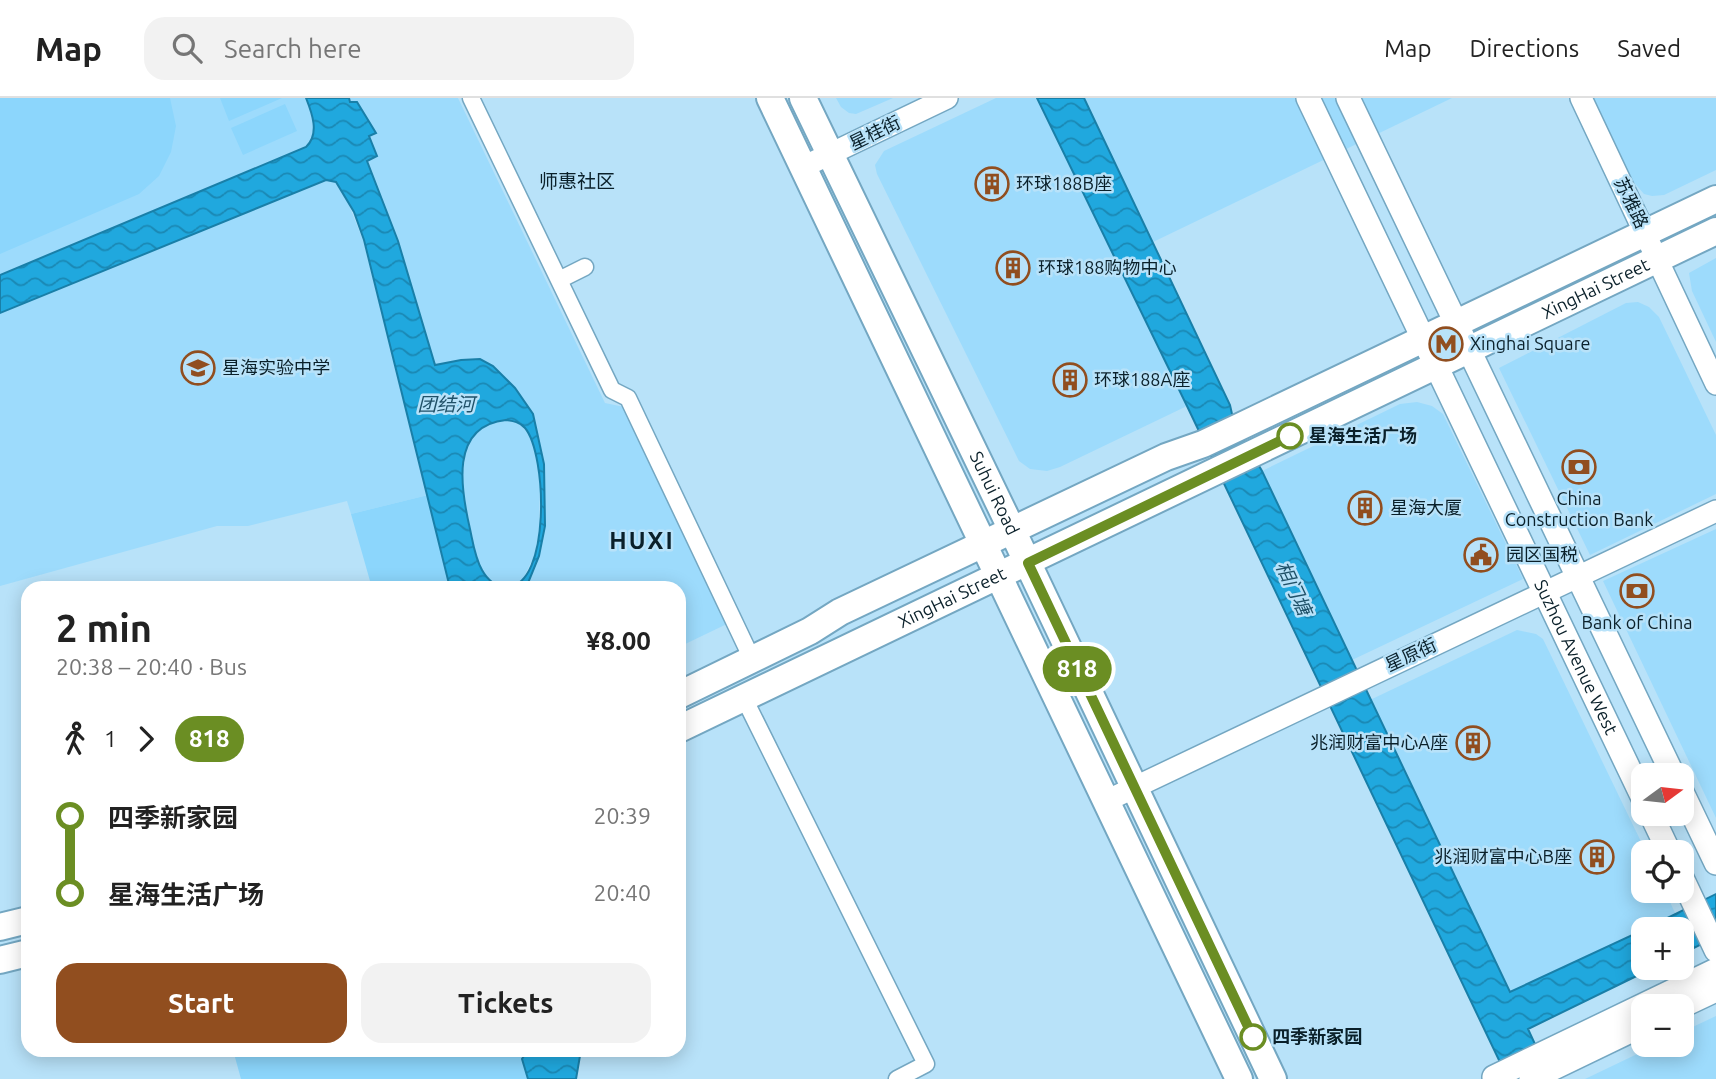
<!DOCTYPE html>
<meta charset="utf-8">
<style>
body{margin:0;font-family:Ubuntu,"Noto Sans SC",sans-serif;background:#f2f2f2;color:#222;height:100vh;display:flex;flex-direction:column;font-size:26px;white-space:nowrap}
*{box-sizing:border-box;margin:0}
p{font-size:23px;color:#767676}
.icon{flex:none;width:38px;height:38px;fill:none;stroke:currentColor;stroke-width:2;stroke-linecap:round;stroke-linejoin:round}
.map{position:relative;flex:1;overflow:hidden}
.panel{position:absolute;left:21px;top:483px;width:665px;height:476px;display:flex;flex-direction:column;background:#fff;border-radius:21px;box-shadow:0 4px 18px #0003}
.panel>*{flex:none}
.badge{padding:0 14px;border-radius:23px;font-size:24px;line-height:46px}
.needle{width:46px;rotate:75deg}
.fabs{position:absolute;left:1631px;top:665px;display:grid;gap:14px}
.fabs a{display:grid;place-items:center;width:63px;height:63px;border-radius:14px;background:#fff;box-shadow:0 4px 18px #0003;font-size:35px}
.map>.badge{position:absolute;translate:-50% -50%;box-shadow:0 0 0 4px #fff}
.legs{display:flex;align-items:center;gap:10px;height:77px;padding:0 35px;font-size:23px}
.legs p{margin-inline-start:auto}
.summary{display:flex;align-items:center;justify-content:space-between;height:119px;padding:0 35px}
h1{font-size:38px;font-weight:600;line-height:52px}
.primary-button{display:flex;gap:14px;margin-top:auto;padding:14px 35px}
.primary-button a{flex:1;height:80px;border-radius:21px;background:#914e1f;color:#fff;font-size:28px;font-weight:600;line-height:80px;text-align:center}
.primary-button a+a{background:#f2f2f2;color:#222}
ul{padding:0 35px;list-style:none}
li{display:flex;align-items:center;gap:24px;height:77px;font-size:26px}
li i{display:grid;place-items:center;width:10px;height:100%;margin:0 9px;background:currentColor}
li i::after{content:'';width:18px;height:18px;margin:-9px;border:5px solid;border-radius:50%;background:#fff}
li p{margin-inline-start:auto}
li:first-child i{background:linear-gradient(#0000 50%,currentColor 0)}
li:last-child i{background:linear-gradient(currentColor 50%,#0000 0)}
header{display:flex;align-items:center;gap:42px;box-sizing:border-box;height:98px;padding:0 35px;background:#fff;border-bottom:2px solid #e0e0e0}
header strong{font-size:33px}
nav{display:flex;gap:38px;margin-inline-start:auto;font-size:24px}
.search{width:490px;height:63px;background:#f2f2f2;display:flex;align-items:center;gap:18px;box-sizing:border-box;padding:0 24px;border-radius:21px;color:#767676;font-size:26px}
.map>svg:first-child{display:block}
.built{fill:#9ddbfc}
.green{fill:#8cd6fc}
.water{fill:url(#water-waves);stroke:#197fa8;stroke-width:2;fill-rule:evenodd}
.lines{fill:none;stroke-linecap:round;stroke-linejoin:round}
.minor-casing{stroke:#74a7c2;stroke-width:19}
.tertiary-casing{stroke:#74a7c2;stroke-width:24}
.secondary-casing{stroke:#74a7c2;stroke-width:26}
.primary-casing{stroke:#74a7c2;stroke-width:30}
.minor{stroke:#fff;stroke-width:16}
.tertiary{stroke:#fff;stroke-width:21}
.secondary{stroke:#fff;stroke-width:23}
.primary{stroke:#fff;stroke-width:26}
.line-1-casing{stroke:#fff;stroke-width:16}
.line-1{stroke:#6b8e23;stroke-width:10}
.stop-1-dot{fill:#fff;stroke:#6b8e23;stroke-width:3.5}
.labels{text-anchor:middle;stroke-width:5;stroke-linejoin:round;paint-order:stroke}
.street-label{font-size:18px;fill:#0a202a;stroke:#b8e2f9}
.poi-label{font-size:18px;fill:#0a202a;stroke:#b8e2f9;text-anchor:start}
.stop-label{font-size:18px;font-weight:bold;fill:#0a202a;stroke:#b8e2f9;text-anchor:start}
.neighbourhood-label{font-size:19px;fill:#0a202a;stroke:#b8e2f9}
.water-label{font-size:19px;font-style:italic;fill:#205168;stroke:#b8e2f9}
.district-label{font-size:24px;font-weight:bold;letter-spacing:2px;fill:#0a202a;stroke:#b8e2f9}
</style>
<header>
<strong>Map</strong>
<div class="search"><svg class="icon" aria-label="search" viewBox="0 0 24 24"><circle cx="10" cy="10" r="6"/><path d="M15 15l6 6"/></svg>Search here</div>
<nav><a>Map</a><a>Directions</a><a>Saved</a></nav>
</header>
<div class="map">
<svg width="1716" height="981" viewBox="0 0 1716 981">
<defs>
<pattern id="water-waves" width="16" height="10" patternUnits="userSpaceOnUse" patternTransform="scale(1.75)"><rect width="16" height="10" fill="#20a8de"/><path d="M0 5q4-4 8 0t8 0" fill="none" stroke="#1a88b4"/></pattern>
</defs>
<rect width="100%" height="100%" fill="#b8e2f9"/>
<path class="built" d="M0 0H306L363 142 428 397 351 416 347 403 248 428H217L0 488Z
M349 0H458L605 305 629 310 731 524 679 549V490H526L539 458 545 427 544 366 533 316 493 269 480 261 461 262 435 267 398 143 367 63 369 38 376 35Z
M836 0H893L856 16 849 15 841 9Z
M996 0H1037L1187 308 1060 369 1047 373 1030 371 1019 363 877 76 875 67 884 53Z
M1084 0H1452L1153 144Z
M1592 0H1716V72L1664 97 1652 98 1644 96 1631 81Z
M1716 160V244L1692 193 1689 175Z
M1638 204 1649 209 1659 219 1716 337V396L1590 457 1499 270 1626 205Z
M1417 304 1432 308 1443 316 1523 481 1352 562 1262 373 1400 306Z
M506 322 518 324 529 337 538 359 540 381 539 432 535 456 523 481 511 489 497 488 481 472 475 453 461 383 467 350 474 337 487 326Z
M1716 431V720L1603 483Z
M1517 532 1536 536 1543 541 1646 754H1643V793H1665L1676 817 1510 895 1370 602Z
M1716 918V981H1585L1656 947H1682V934Z"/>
<path class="green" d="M0 0H170L176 28 171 54 159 78 139 96 0 156Z
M220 0H282L229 23Z
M285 6 297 33 243 57 231 30Z
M428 397 450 490H372L351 416Z
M233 952H528L522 961 528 981H241Z"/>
<path class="water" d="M306 0H349L350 4H357L376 35 369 38 377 58 367 63 398 143 435 267 461 262 480 261 493 268 515 290 533 316 544 366 545 428 539 458 526 490H450L364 142 354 114 336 84 326 82 0 215V177L306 49C320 36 312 15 306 0ZM506 322C513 323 520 324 525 330 547 356 551 488 507 489 496 490 487 481 482 472 475 460 473 445 470 431 461 392 449 328 506 322Z
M1037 0H1084L1230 307 1234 325 1262 373 1510 894 1643 832V870H1653L1528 931 1551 981H1508L1187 308Z
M1716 796V839L1682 856V831H1645Z
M528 952H581L576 981H528L522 961Z"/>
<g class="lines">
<defs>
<path id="minor" d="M471 0 612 292 628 300 752 561
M559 182 585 169
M744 600 926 966 897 981"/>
<path id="tertiary" d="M1581 0 1716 286
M803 69 947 0
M1106 703 1716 413"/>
<g id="secondary">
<path id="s1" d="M1308 0 1643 700"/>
<path d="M1348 0 1673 677"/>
<path d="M1682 694 1716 765"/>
<path d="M1651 716 1669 754"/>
<path d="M1682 780 1716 852"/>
<path d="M1682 908 1716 892"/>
<path d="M1494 979 1716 872"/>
<path d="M1531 981 1643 927"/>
</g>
<g id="primary">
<path d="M770 0 1239 981"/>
<path id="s2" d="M803 0 1012 432 1273 981"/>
<path d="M679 597 810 533 840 514 1166 359 1203 346 1237 330 1716 101"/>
<path id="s3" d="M679 631 1716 133"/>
<path d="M0 829 28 822"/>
<path d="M0 862 28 855"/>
</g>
</defs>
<use href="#minor" class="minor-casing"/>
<use href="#tertiary" class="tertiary-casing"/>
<use href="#secondary" class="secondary-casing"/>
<use href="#primary" class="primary-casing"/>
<use href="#minor" class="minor"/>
<use href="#tertiary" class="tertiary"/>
<use href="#secondary" class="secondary"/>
<use href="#primary" class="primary"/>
</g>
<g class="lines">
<defs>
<path id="line-1" d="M1253 939 1028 465 1290 338"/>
</defs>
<use href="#line-1" class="line-1-casing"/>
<use href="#line-1" class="line-1"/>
</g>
<defs>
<symbol id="building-ring" viewBox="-11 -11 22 22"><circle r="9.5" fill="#b8e2f9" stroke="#914e1f" stroke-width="1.5"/><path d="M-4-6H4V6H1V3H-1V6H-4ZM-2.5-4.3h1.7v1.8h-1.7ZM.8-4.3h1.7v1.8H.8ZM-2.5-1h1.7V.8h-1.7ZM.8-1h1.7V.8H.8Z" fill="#914e1f"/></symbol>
<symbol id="metro-ring" viewBox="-11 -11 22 22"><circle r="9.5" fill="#b8e2f9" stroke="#914e1f" stroke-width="1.5"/><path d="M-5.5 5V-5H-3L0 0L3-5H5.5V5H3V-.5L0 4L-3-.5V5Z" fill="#914e1f"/></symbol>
<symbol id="school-ring" viewBox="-11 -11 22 22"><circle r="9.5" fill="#b8e2f9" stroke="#914e1f" stroke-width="1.5"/><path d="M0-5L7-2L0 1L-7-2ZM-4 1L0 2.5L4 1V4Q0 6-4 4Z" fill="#914e1f"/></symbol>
<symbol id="bank-ring" viewBox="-11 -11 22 22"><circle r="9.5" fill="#b8e2f9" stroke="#914e1f" stroke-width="1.5"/><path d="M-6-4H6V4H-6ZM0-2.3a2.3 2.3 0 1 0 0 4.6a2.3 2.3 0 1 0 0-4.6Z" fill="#914e1f"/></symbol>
<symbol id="civic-ring" viewBox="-11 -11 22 22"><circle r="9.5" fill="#b8e2f9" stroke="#914e1f" stroke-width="1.5"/><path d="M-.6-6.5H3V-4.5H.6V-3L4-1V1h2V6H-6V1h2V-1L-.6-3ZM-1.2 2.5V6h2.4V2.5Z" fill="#914e1f"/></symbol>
</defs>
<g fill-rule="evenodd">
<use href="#building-ring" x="973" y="67" width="38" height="38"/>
<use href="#building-ring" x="994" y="151" width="38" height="38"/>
<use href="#metro-ring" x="1427" y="227" width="38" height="38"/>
<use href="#school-ring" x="179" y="251" width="38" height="38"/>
<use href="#building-ring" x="1051" y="263" width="38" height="38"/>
<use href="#bank-ring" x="1560" y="350" width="38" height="38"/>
<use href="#building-ring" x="1346" y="391" width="38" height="38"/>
<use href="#civic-ring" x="1462" y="438" width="38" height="38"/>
<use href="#bank-ring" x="1618" y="474" width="38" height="38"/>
<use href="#building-ring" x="1454" y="626" width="38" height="38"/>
<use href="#building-ring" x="1578" y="740" width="38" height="38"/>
</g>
<g class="stop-1-dot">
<circle cx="1290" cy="338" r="12"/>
<circle cx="1253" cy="939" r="12"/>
</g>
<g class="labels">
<g class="street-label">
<text transform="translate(875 35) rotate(-26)" y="6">星桂街</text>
<text transform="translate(1631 105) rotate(64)" y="6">苏雅路</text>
<text dy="6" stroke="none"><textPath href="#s3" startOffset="1017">XingHai Street</textPath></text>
<text dy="6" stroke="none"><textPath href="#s2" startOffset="439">Suhui Road</textPath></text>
<text dy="6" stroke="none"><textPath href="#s3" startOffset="303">XingHai Street</textPath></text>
<text transform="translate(1411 557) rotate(-25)" y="6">星原街</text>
<text dy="6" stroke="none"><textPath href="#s1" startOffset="620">Suzhou Avenue West</textPath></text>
</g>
<g class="poi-label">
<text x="1016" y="92">环球188B座</text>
<text x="1038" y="176">环球188购物中心</text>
<text x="1470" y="252">Xinghai Square</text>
<text x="222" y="276">星海实验中学</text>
<text x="1094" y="288">环球188A座</text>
<text x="1579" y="407" text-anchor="middle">China<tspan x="1579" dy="21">Construction Bank</tspan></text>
<text x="1390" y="416">星海大厦</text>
<text x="1506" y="463">园区国税</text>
<text x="1637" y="531" text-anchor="middle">Bank of China</text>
<text x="1448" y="651" text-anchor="end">兆润财富中心A座</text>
<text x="1572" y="765" text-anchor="end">兆润财富中心B座</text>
</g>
<g class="stop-label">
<text x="1309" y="344">星海生活广场</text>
<text x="1272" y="945">四季新家园</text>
</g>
<g class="neighbourhood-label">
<text x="577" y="90">师惠社区</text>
</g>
<g class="water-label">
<text x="446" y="313">团结河</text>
<text transform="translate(1294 490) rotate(65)" y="7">相门塘</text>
</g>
<g class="district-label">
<text x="642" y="451">HUXI</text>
</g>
</g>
</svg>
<div class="fabs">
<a><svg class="needle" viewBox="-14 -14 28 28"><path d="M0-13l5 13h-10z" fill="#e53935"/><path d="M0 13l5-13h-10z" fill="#767676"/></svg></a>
<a><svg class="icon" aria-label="locate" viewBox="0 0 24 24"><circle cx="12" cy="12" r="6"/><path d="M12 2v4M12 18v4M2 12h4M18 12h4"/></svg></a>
<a>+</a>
<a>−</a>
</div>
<b class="badge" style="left:1077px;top:571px;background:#6b8e23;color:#fff">818</b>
<section class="panel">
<div class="summary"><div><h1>2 min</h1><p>20:38 – 20:40 · Bus</p></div><b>¥8.00</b></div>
<div class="legs"><svg class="icon" aria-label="walk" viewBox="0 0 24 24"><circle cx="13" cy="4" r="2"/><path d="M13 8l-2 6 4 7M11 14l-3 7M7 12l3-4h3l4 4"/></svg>1<svg class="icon" aria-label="forward" viewBox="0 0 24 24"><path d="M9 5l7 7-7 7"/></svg><b class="badge" style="background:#6b8e23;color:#fff">818</b></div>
<ul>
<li><i style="color:#6b8e23"></i><b>四季新家园</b><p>20:39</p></li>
<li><i style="color:#6b8e23"></i><b>星海生活广场</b><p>20:40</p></li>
</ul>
<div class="primary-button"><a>Start</a><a>Tickets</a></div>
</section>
</div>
